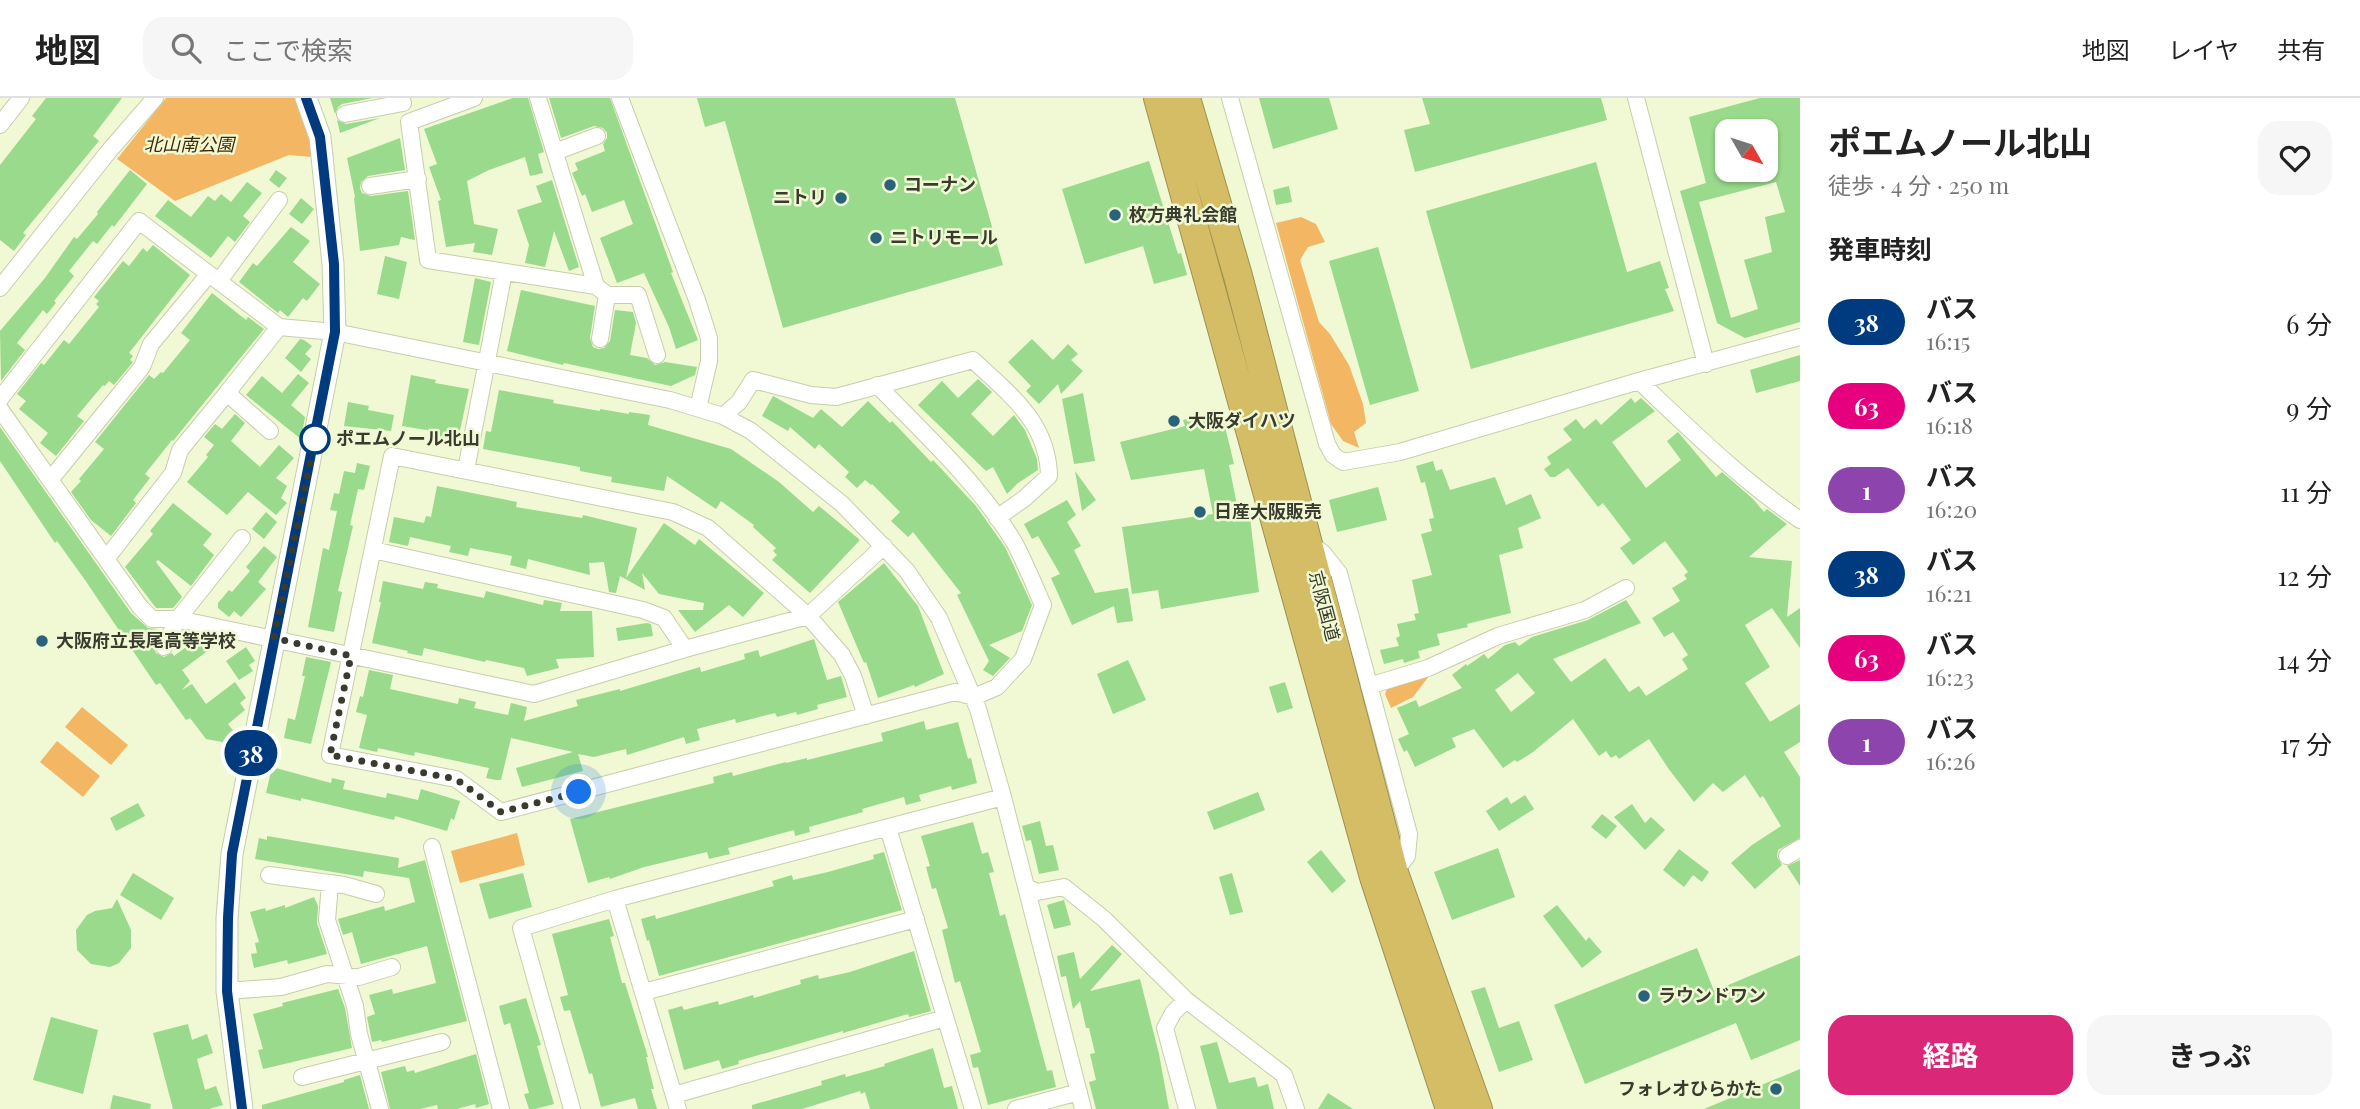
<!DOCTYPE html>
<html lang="ja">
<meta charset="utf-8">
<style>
body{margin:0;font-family:"Playfair Display","Noto Sans JP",serif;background:#f6f6f6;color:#222;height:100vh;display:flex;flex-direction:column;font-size:26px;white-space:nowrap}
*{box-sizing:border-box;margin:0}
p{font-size:23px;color:#767676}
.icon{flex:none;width:38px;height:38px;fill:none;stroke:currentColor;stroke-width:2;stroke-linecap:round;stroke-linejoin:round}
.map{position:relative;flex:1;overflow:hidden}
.sheet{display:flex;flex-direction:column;background:#fff;width:560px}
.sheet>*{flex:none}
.badge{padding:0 14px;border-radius:23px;font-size:24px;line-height:46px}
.needle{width:46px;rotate:129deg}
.buttons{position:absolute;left:1715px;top:21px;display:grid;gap:14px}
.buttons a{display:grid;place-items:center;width:63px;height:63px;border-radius:14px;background:#fff;box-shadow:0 2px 5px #0004;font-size:35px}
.you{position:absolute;width:35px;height:35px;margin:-18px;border:5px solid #fff;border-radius:50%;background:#1a73e8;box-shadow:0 0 0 10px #1a73e833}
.map>.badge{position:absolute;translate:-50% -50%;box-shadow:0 0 0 4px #fff}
h2{padding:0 28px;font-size:26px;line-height:63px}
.round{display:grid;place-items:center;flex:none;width:74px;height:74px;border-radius:21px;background:#f6f6f6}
.overview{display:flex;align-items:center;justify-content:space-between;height:119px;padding:0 28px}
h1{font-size:33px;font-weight:700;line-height:52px}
.primary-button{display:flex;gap:14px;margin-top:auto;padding:14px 28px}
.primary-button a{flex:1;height:80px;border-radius:21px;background:#db2777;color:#fff;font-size:28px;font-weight:700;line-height:80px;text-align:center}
.primary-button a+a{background:#f6f6f6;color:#222}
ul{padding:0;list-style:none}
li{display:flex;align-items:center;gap:21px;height:84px;padding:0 28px}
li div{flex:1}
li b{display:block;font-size:26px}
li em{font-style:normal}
li .badge{min-width:77px;font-weight:700;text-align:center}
header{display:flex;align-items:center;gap:42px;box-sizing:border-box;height:98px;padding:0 35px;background:#fff;border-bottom:2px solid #e0e0e0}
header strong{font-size:33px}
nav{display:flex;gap:38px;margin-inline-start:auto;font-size:24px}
.search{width:490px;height:63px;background:#f6f6f6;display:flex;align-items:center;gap:18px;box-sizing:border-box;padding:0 24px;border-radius:21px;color:#767676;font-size:26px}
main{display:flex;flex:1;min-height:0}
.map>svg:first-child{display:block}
.green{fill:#f3b663}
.building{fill:#9ada8c;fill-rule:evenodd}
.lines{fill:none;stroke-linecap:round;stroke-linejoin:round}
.street-casing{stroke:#c6ceab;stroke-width:18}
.secondary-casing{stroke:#c6ceab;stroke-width:23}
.highway-casing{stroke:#9d9051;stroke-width:30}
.street{stroke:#fff;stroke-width:16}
.secondary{stroke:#fff;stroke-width:21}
.highway{stroke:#d4bd65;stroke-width:28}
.line-casing{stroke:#fff;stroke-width:16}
.line{stroke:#003b80;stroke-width:10}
.walk{stroke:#383b2d;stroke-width:7;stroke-dasharray:0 12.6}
.poi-dot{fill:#28627b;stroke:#f0f8d4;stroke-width:2.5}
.stop-dot{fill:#fff;stroke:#003b80;stroke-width:3.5}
.labels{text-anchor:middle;stroke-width:5;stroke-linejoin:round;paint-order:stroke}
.park-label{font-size:18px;font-style:italic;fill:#402803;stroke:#f0f8d4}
.poi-label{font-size:18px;font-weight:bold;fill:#383b2d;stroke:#f0f8d4;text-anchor:start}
.stop-label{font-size:18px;font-weight:bold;fill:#383b2d;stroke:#f0f8d4;text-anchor:start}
.street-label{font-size:18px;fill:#383b2d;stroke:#f0f8d4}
</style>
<header>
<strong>地図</strong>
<div class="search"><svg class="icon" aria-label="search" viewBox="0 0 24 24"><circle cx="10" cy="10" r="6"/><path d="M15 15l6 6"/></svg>ここで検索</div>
<nav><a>地図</a><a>レイヤ</a><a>共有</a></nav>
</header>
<main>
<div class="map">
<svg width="1800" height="1011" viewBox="0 0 1800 1011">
<rect width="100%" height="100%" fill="#f0f8d4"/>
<path class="green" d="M166 0H295L309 29 312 59 289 57 175 103 117 61Z
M1301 119 1316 126 1325 144 1308 149 1300 162 1319 224 1330 236 1349 267 1363 306 1366 325 1354 334 1359 350 1343 343 1331 326 1276 125Z
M1427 575 1429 578 1413 599 1391 610 1385 596 1389 586Z
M82 609 128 647 111 667 65 629Z
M57 643 100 678 83 699 40 664Z
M517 735 525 767 460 785 451 753Z"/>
<path class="building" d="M46 0H122L93 38 99 43 23 135 26 137 14 153 0 142V67L36 21 32 18Z
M330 0H373L342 6 338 9 335 16Z
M513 0H528L544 54 538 56 543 75 530 78 525 59 489 72 467 83 474 126 498 131 492 157 473 154 475 145 446 149 438 103 441 102 429 69 437 66 424 31Z
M549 0H610L673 174 671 175 698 242 676 251 669 229 644 175 617 185 600 140 633 126 624 102 592 114 585 96 582 98 572 75 578 72 575 65 605 53 603 46 607 40V35L603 30 594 28 561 40Z
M697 0H955L1003 167 783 230 725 23 705 29Z
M1259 0H1329L1338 31 1273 51Z
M1422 0H1601L1607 22 1415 74 1404 32 1430 26Z
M1760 0H1800V224L1745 240 1717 225 1680 93 1706 85 1689 19ZM1727 33H1766V72H1727ZM1776 84 1785 114 1765 119 1772 154 1744 162 1758 211 1731 220 1699 104Z
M380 20 340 35 337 22 346 26Z
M400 40 405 72 368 78 361 84 360 90 362 95 371 98 408 93 415 142 401 139 399 147 360 153 354 100 355 99 347 60Z
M1149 63 1178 156 1181 155 1187 177 1154 186 1143 148 1085 166 1062 91Z
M1596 64 1627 174 1660 163 1669 190 1665 191 1674 213 1471 271 1426 113Z
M130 72 147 86 114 129 112 127 97 146 93 143 69 173 74 178 54 203 56 205 47 216 43 212 17 245 25 252 1 283 0 233 45 180 74 139 77 141 98 116 97 114Z
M276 72 287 80 279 90 269 82Z
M552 82 579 169 569 173 554 133 545 169 525 165 529 147 517 112 542 104 536 88Z
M247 84 262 95 243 118 250 124 235 144 228 138 211 160 155 118 168 102 191 119 208 98 215 103 221 96 231 104Z
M1289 88 1292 104 1276 107 1273 92Z
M301 100 314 111 302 126 289 116Z
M291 129 310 143 293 164 320 186 307 203 303 200 288 219 280 212 278 215 239 184 253 165 257 168Z
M153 147 190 177 129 255 133 258 130 262 133 264 114 287 109 283 105 288 103 287 77 318 84 323 56 358 40 345 48 335 19 311 26 303 17 296 41 265 44 267 64 242 69 246 99 209 96 206 99 203 94 199 123 163 129 168 143 150 147 154Z
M1378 149 1419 293 1370 307 1329 163Z
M385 158 407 164 399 201 377 196Z
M475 180 491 184 479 247 463 244Z
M521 192 595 208 590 240 593 249 598 251 604 250 610 243 615 212 633 214 636 225 630 257 647 260 655 267 665 264 697 269 695 277 671 288 564 265 563 267 507 253Z
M212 195 246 222 248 219 264 231 173 343 172 342 149 371 145 376 150 380 133 402 136 405 111 438 91 422 71 394 81 383 79 381 104 351 95 344 149 277 154 281 161 274 163 275 190 242 181 235Z
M300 241 304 242 312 248 305 256 311 261 301 274 285 260Z
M1032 241 1053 262 1068 246 1078 256 1071 262 1083 273 1061 296 1058 286 1039 306 1026 293 1031 288 1008 264Z
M1800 257V283L1756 295 1750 272Z
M298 276 309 285 291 307 305 319 301 341 246 297 262 278 282 295Z
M411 277 436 282 435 285 469 291 457 346 436 343 438 334 402 328Z
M978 281 992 294 971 316 993 338 1014 317 1025 332 1037 361 1038 372 1018 385 1007 396 993 369 986 373 918 307 942 283 958 300Z
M499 292 554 302 553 305 600 313V311L629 316V314L650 317 648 327 731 351 779 384 813 414 819 408 860 442 810 495 772 462 777 457 773 453 776 450 753 429 754 427 721 403 716 411 667 378 664 393 611 384 612 379 580 373V369L483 351 486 333 491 334Z
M1083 295 1095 363 1074 366 1062 301Z
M773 298 813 320 821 311 842 329 868 303 890 325 892 323 931 364 933 362 976 408 1005 449 1032 507 1022 533 989 547 1010 560 993 578 983 572 989 563 957 497 961 495 913 434 908 439 891 423 900 414 872 386 871 387 865 382 857 390 845 379 849 374 819 346 815 351 790 329 788 333 762 318Z
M1631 300 1635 305 1641 300 1655 313 1612 344 1646 390 1681 362 1667 343 1678 334 1716 379 1722 374 1753 401 1764 414 1767 411 1787 426 1749 459 1792 463 1787 519 1800 510V550L1772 510 1745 527 1770 569 1745 585 1770 624 1800 606V644L1784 654 1800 679V740L1778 752 1777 759 1782 767 1755 791 1731 765 1752 747 1781 728 1763 698 1760 700 1745 677 1723 694 1713 685 1694 704 1668 670 1649 641 1619 661 1616 657 1611 660 1606 653 1599 658 1573 621 1533 654 1517 664 1515 662 1503 670 1474 631 1452 640 1456 649 1415 669 1407 652 1404 654 1398 641 1409 636 1397 610 1416 602 1419 609 1462 590 1452 577 1466 566 1467 568 1484 556 1488 561 1505 547 1515 544 1519 548 1532 539 1588 522 1626 502 1641 525 1553 561 1571 584 1605 560 1629 594 1639 588 1646 598 1688 571 1682 561 1688 557 1673 534 1664 539 1652 520 1680 503 1672 490 1687 481 1684 477 1688 474 1665 443 1633 467 1620 450 1631 442 1603 405 1598 409 1568 370 1555 379H1550L1544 371 1551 366 1547 359 1572 342 1563 331 1576 321 1584 331 1596 321 1601 327ZM1518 575 1535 595 1511 614 1495 592Z
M348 304 369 308 368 312 394 317 391 333 344 328Z
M1221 312 1234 366 1229 367 1238 412 1249 411 1259 494 1161 511 1158 492 1132 496 1122 429 1213 416 1204 371 1131 382 1120 344 1185 328 1183 322Z
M235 316 245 325 231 343 260 369 279 347 294 360 276 380 287 388 281 400 287 405 276 417 248 394 227 417 187 384 208 359 206 357 214 347 204 339 215 326 222 331Z
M0 329 131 515 148 530 157 531 159 536 154 549 156 555 164 559 172 555 174 558 202 537 211 539 217 546 182 572 190 583 182 592 192 586 206 606 235 584 246 600 240 605 245 612 228 626 235 635V644L227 648 222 644 206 641 190 620 186 622 160 585 156 587 85 482 57 443 55 445 0 363Z
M1433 363 1436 373 1442 371 1450 392 1495 379 1506 407 1531 396 1541 420 1518 430 1523 450 1499 457 1511 515 1467 526 1468 529 1437 536 1440 547 1418 553 1420 560 1404 565 1403 561 1384 566 1380 552 1399 548 1396 540 1400 538 1397 526 1416 522 1414 516 1419 515 1412 482 1432 477 1421 436 1432 433 1429 421 1434 420 1425 384 1421 385 1416 368Z
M357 365 370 368 364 392 358 391 350 427 353 428 338 493 342 494 334 534 308 529 323 450 329 452 337 413 330 412 334 395 339 396 344 373 355 375Z
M1075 373 1096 402 1082 413Z
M437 388 517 404 516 409 582 420 583 417 637 430 626 480 664 425 695 447 699 441 764 495 743 519 729 507 695 534 678 512H703L704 505 659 496 642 475 645 492 620 478 616 495 609 494 604 464 589 465 590 477 528 461 526 471 510 467 512 458 470 450 468 458 449 454 451 448 410 439 408 448 389 444 394 419 424 425 426 418 431 419Z
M1378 389 1387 422 1337 434 1329 402Z
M1067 402 1076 417 1067 424 1081 448 1074 452 1095 495 1128 490 1133 523 1117 525 1114 508 1072 527 1051 480 1060 476 1038 438 1032 441 1024 426Z
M173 405 212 436 203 447 214 457 191 488 158 462 156 464 182 499 173 510H156L125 469 153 436 150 433Z
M266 414 277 424 264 441 252 431Z
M264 448 277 459 258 484 266 491 241 519 234 513 229 519 218 510V505L229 492 232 494 250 473 246 469Z
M884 465 918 508 944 576 915 589 914 587 878 600 866 564 864 565 838 504Z
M383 483 423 491 425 484 438 486 437 490 484 500 486 493 543 507 544 502 562 505 560 513H592L594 559 556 561 559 570 527 578 524 570 486 562 485 564 424 550 422 558 407 555 408 553 372 545 381 504H379Z
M647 525 651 526 653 538 618 543 616 530Z
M814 541 827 582 841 578 847 599 817 607 818 611 797 617 796 614 777 619 775 615 736 625 735 621 697 631 700 642 686 646 684 639 627 657 626 651 594 659 578 656 583 673 522 689 516 670 573 654 511 640 501 682H496L486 680 489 670 415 654 414 658 378 650 377 654 359 650 367 617 356 614 360 598 363 599 369 572 393 577 390 591 458 606 459 600 476 604 474 610 508 617 511 605 527 609 524 623 578 608 576 602 620 591V593L700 569 701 574 745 561 744 556 758 552 760 559Z
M246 549 255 563 249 567 253 573 239 582 226 563Z
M306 559 331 564 311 646 284 640 288 620 295 622 305 578H302Z
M1128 562 1146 602 1113 616 1097 576Z
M1285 584 1293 610 1277 615 1269 589Z
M924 623 926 632 958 624 968 661 971 660 977 685 952 692 951 688 919 697 921 703 906 707 904 699 862 711 863 714 809 729 810 734 795 738 794 732 728 750 730 756 709 761 707 754 644 769 610 781 609 779 588 785 570 721 714 685 713 679 732 674 733 678 786 664V665L807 660V662L883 643 881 635Z
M272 669 331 685 332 680 345 683 343 691 386 700 387 695 418 702 421 691 460 703 454 722 451 720 447 733 395 718 394 722 301 700V703L266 695Z
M1258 694 1265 712 1214 732 1207 714Z
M1525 697 1534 711 1499 733 1486 713 1507 699 1511 706Z
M138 705 145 718 116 733 110 720Z
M1632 706 1645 725 1651 719 1665 732 1645 752 1614 719Z
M1602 716 1617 728 1606 741 1591 729Z
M1040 723 1046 748 1053 747 1059 772 1039 776 1031 742 1026 743 1022 728Z
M973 724 982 756 988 754 994 774 989 775 1000 818 1005 816 1047 973 1052 972 1056 989 988 1007 978 969 973 970 970 957 981 954 960 883 955 885 942 832 948 830 936 790 932 791 926 769 930 768 921 738Z
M267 738 399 760 398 770 425 762 467 923 382 944 381 942 372 944 367 919 375 916 369 897 392 891 393 896 436 885 427 848 361 866 352 834 343 837 338 821 384 808 385 813 415 804 409 780 364 773 363 779 255 761 259 740 267 742Z
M1498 750 1515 799 1452 822 1434 774Z
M1679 751 1709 774 1702 784 1693 777 1684 789 1663 772Z
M1321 752 1346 783 1332 795 1307 764Z
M884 754 902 812 659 878 649 842 647 843 641 821 655 817 656 821 774 788 772 783 792 777 793 782 828 774 874 761 873 757Z
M1800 762V788L1787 768Z
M133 775 174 800 161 822 120 797Z
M523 775 532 809 489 821 479 786Z
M1232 775 1243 814 1230 817 1219 779Z
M314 799 318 808 317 825 327 856 288 866 287 862 254 870 251 856 257 855 255 845 259 844 250 814 265 810 266 813 285 807V810Z
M117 801 131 832V850L119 865 110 869 91 866 77 852 76 832 87 817 95 813 112 810Z
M1064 802 1071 827 1054 831 1047 807Z
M1557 807 1586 843 1589 839 1602 854 1582 870 1543 818Z
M609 821 614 838 610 839 622 885H625L648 959H646L654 991H651L657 1011H638L635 1000 601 1009 592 975 589 976 570 912 564 913 560 899 568 897 552 836Z
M1112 847 1122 856 1090 893 1140 881 1159 956 1169 1011H1096L1089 984 1096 982 1090 956 1095 955 1089 930H1086L1080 903 1073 911 1066 878 1061 879 1057 858 1074 854 1080 881Z
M1697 850 1714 893 1800 857V942L1751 962 1736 925 1585 986 1554 907Z
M914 853 931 913 909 919 908 916 843 935V933L738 963 739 966 722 971 719 962 684 972 668 912 682 908 684 912 718 903 719 907 753 897 754 900 801 886 800 882 818 877 819 881 850 874Z
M1485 889 1499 930 1519 923 1533 962 1499 974 1471 893Z
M338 891 345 910 352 950 263 971 258 952 263 951 253 916 283 908 282 905Z
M526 900 541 947 537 948 554 1006 535 1011H529L524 996 529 995 510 925 504 927 499 908Z
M51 919 98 932 83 996 33 982Z
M188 926 192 942 207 936 213 955 197 961 205 992 216 988 223 1007 209 1011H173L153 935Z
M1217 944 1229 985 1255 979 1258 989 1268 986 1274 1011H1217L1200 948Z
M933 950 944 990 952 988 958 1011H870L865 994 861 996 860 993 802 1011H752V1007L822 987 821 983 845 976 846 979 885 968 884 966Z
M476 956 489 1006 476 1010 475 1006 457 1011H438L437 1007 420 1011H390L381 974 405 968 407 974 414 972 415 975Z
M1800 971V1011H1704Z
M360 977 369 1011H262V1007L344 984V982Z
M1328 995 1353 1011H1318Z
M113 997 151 1006 150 1011H110Z"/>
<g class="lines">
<defs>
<path id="street" d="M474 0 409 24 428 162 596 188 538 0
M620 0 697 202 709 240V263L698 310
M1230 0 1327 346 1333 357 1343 364 1400 354 1639 283 1800 239
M1636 0 1706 266
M345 16 403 5
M0 27 21 0
M555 54 597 38
M370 88 418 81
M219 183 279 102
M596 188 607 197H638L657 257
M0 190 109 53 155 0
M600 241 607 197
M1639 283C1691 332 1741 382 1800 422
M0 301 139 123 279 229 335 234 670 302 723 318 751 333 842 406 907 473 939 520 978 611 1003 699 1083 1011
M0 311 140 509 152 521H178L534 596 685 551 808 518 884 448
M723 318 739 304 753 282 811 297 836 299 973 262C1009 296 1048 324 1049 378L1025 400 997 420
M270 333 227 295 279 229
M466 372 504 174
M50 382 142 269 151 246 209 176
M1311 446 1323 455 1339 475 1409 736 1407 758 1394 775
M373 452 643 512 664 520 685 551
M106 461 173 375 180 352 227 295
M164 549 178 521 242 440
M1369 588 1428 570 1498 538 1585 512 1626 490
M866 618 853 578 842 557 808 518 708 430 673 414 392 358 330 657 456 681 501 714 955 594 974 599 997 589 1023 561 1043 507C1034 487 1025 464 1014 444 979 386 924 335 877 287
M888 730 973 1011
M432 749 501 1011
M1787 758 1800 750
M269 777 344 787 376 796
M330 786 327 822 355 908 359 936 380 1011
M1026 789 1037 794 1064 789 1104 821 1186 902 1284 977 1296 1011
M615 801 678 1011
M227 893 281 889 327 876 359 879 392 869
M644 894 916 821
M1186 902 1173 915 1165 930 1187 1011
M302 979 442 944
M674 997 945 920
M572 1011 521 830 615 801 1003 699
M1016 1011 1079 994"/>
<path id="secondary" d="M242 1011 227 893V820L232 756 335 234 333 166 320 39 306 0"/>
<path id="highway" d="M1158 0 1374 779 1450 1011
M1186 0 1238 178 1394 775 1478 1011"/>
</defs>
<use href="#street" class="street-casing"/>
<use href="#secondary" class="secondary-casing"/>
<use href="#highway" class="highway-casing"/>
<use href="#street" class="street"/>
<use href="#secondary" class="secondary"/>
<use href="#highway" class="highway"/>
</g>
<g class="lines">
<defs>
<path id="line" d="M242 1011 227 893 228 820 232 756 335 234 334 166 320 39 306 0"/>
</defs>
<use href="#line" class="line-casing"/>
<use href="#line" class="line"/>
<path class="walk" d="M315 341 274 540 351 558 330 657 456 681 501 714 579 694"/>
</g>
<g class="poi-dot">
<circle cx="890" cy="87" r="7"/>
<circle cx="841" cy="100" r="7"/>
<circle cx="1115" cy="117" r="7"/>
<circle cx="876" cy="140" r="7"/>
<circle cx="1174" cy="323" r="7"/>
<circle cx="1200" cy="414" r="7"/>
<circle cx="42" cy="543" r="7"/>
<circle cx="1644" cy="898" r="7"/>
<circle cx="1776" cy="991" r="7"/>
</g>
<circle class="stop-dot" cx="315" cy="341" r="14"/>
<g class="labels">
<g class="park-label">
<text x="189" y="53">北山南公園</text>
</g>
<g class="poi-label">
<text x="904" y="93">コーナン</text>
<text x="827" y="106" text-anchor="end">ニトリ</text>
<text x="1129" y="123">枚方典礼会館</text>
<text x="890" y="146">ニトリモール</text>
<text x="1188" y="329">大阪ダイハツ</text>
<text x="1214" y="420">日産大阪販売</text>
<text x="56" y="549">大阪府立長尾高等学校</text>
<text x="1658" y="904">ラウンドワン</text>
<text x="1762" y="997" text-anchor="end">フォレオひらかた</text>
</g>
<g class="stop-label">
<text x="336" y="347">ポエムノール北山</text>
</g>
<g class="street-label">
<text transform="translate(1324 508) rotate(75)" y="6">京阪国道</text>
</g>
</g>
</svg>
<div class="buttons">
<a><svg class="needle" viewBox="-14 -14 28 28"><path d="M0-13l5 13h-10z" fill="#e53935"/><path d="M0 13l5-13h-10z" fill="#767676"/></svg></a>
</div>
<div class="you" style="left:579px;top:694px"></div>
<b class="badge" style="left:251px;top:655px;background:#003b80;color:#fff">38</b>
</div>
<section class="sheet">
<div class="overview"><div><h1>ポエムノール北山</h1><p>徒歩 · 4 分 · 250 m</p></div><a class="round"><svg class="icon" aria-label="heart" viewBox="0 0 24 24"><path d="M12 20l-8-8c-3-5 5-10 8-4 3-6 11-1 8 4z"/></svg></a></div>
<h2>発車時刻</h2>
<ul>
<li><span class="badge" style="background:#003b80;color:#fff">38</span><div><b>バス</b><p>16:15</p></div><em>6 分</em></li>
<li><span class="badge" style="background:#e6007e;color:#fff">63</span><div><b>バス</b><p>16:18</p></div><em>9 分</em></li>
<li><span class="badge" style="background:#8e44ad;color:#fff">1</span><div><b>バス</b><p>16:20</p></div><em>11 分</em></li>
<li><span class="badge" style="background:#003b80;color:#fff">38</span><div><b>バス</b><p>16:21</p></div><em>12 分</em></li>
<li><span class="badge" style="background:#e6007e;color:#fff">63</span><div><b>バス</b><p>16:23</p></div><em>14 分</em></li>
<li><span class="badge" style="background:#8e44ad;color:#fff">1</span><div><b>バス</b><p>16:26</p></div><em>17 分</em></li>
</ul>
<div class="primary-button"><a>経路</a><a>きっぷ</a></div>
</section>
</main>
